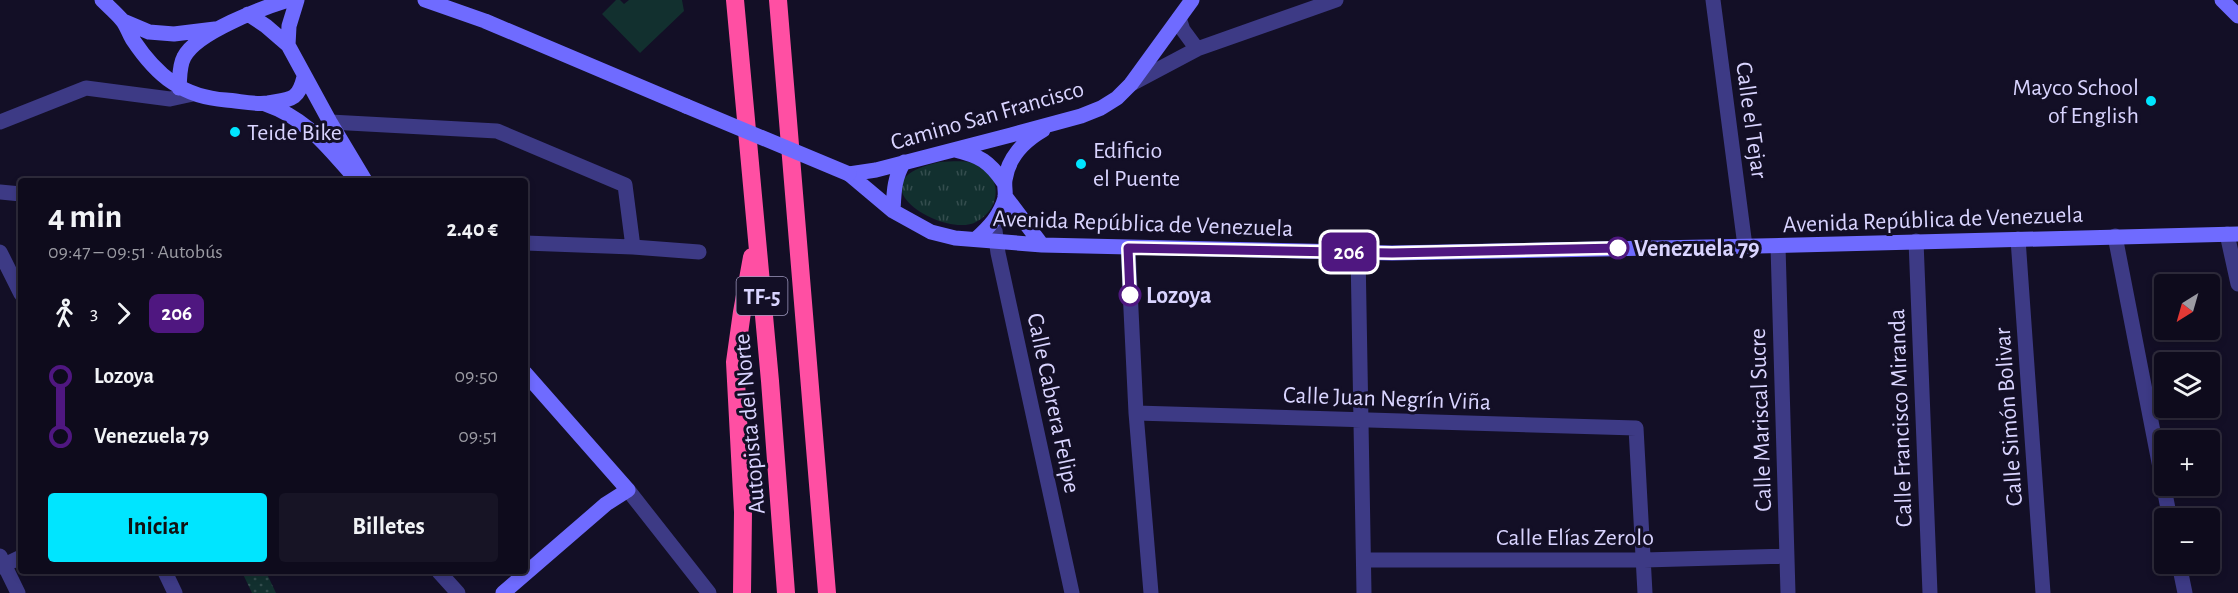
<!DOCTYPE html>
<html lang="es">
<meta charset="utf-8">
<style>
body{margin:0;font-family:"Alegreya Sans",sans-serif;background:#171425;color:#f1f3f6;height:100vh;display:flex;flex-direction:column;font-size:22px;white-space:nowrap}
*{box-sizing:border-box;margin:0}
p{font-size:20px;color:#9b9ba3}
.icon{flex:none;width:33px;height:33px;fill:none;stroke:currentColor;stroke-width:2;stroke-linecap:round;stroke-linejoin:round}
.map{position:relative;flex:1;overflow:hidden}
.sheet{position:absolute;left:18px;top:178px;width:510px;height:396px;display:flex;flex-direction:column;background:#0e0b1c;border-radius:6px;box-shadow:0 3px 9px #0003,0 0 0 2px #2e2b3b}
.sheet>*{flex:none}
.badge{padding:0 12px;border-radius:9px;font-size:21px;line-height:39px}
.needle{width:39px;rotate:217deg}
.fabs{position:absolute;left:2154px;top:274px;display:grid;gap:12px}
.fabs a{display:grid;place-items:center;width:66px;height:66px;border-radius:6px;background:#0e0b1c;box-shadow:0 3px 9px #0003,0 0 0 2px #2e2b3b;font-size:30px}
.map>.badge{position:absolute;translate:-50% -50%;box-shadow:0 0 0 3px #fff}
.legs{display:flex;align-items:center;gap:9px;height:66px;padding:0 30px;font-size:20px}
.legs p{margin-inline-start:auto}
.headline{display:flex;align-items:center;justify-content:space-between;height:102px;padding:0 30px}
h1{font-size:33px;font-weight:600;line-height:45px}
.button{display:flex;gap:12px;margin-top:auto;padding:12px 30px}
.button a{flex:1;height:69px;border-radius:6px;background:#00e5ff;color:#111;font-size:24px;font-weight:600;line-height:69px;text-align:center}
.button a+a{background:#171425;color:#f1f3f6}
ul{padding:0 30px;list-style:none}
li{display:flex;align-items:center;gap:21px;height:60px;font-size:22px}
li i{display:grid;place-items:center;width:9px;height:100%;margin:0 8px;background:currentColor}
li i::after{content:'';width:15px;height:15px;margin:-8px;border:4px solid;border-radius:50%;background:#0e0b1c}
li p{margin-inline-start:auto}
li:first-child i{background:linear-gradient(#0000 50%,currentColor 0)}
li:last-child i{background:linear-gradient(currentColor 50%,#0000 0)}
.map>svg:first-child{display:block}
.grass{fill:url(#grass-tufts)}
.park{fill:url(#park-dots)}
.pitch{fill:#12302f}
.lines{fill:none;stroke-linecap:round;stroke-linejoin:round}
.street{stroke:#3d3a85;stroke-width:15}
.secondary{stroke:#6f6bff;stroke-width:15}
.highway{stroke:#ff4fa3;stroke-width:18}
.secondary-bridge{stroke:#6f6bff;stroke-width:15}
.line-1-casing{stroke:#fff;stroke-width:14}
.line-1{stroke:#4f1780;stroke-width:9}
.poi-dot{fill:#00e5ff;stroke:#130f26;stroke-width:2}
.stop-1-dot{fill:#fff;stroke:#4f1780;stroke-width:3}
.labels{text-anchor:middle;stroke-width:6;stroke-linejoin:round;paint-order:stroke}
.shield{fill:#130f26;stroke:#9e99be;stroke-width:1.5}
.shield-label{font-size:22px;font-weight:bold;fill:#d9d4ff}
.poi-label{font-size:24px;fill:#d9d4ff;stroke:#130f26;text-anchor:start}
.street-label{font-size:24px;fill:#d9d4ff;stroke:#130f26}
.stop-label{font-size:24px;font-weight:bold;fill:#d9d4ff;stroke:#130f26;text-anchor:start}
</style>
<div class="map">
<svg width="2238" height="593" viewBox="0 0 2238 593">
<defs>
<pattern id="grass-tufts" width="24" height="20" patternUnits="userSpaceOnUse" patternTransform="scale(1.5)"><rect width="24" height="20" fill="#12302f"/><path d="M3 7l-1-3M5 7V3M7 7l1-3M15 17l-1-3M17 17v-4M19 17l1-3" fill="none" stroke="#344d4e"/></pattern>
<pattern id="park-dots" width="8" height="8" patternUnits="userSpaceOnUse" patternTransform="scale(1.5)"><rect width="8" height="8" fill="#12302f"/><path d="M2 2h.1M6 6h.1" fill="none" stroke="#344d4e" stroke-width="1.8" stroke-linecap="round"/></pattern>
</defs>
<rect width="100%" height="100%" fill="#130f26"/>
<path class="grass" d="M940 162C950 162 962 160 972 163 1003 172 1003 208 976 222 945 239 848 181 940 162Z"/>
<path class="park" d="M242 572H266L276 593H252Z"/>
<path class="pitch" d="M616 0H620L624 4 629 0H682L684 11 640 53 602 14Z"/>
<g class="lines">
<path class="street" d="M1713 0 1745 246
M1179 18 1183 30 1197 49
M1131 84 1197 49 1336 0
M0 122 86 88 170 99 193 94
M330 122 497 131 625 185 633 247
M0 192 21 194
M994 223 998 253 1072 593
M2227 234 2238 284
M2115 236 2170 519
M2018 239 2043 593
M1916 241 1930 593
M525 243 633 247 699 252
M1778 246 1788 593
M1128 248 1136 413 1151 593
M0 252 21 294
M1358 252 1364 593
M1136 413 1636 428 1645 593
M628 490 709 593
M0 556 18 593
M1364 560H1644L1787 556
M2179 564 2185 593
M0 567 21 557
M165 572 175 593
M439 572 458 593"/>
<path class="secondary" d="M102 0C109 7 116 13 122 20 127 26 129 34 133 40 157 76 183 97 226 100 240 101 254 105 268 103 291 99 298 101 304 77
M425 0 485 21 686 106
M2222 0 2238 16
M248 14 266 26 288 45 330 122 366 182
M123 21 149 32 174 34 215 29
M288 45 289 26 297 0
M179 88C180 78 179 66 184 57 197 32 262 8 288 0
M265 104C308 119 327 147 356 179
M955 150C980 156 989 161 1004 183
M849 174 893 211 931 232 955 238 1042 245 1392 253 1758 246 2238 234
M849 174 876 170 1011 135 1081 116 1101 108 1117 98 1131 84 1192 0
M1005 196 1042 245
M893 211C894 192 894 178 904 162
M976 239C989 227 1000 216 1005 198 1006 192 1004 186 1005 180 1008 158 1024 141 1043 130
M503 593 606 504 628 490 525 373"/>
<path class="highway" d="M735 0 770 381 786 593
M778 0 827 593
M742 593 743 512 735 362 742 312 752 257"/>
<path class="secondary-bridge" d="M686 106 849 174"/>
</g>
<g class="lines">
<defs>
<path id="line-1" d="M1130 295 1128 248 1392 253 1618 248"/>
</defs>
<use href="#line-1" class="line-1-casing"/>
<use href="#line-1" class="line-1"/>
</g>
<g class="poi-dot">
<circle cx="2151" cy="101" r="6"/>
<circle cx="235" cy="132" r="6"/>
<circle cx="1081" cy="164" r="6"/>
</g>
<g class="stop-1-dot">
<circle cx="1618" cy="248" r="10"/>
<circle cx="1130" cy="295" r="10"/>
</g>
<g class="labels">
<rect class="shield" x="736.5" y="277" width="51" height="38" rx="4.5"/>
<g class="shield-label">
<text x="762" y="304">TF-5</text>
</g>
<g class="poi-label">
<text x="2139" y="95" text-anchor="end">Mayco School<tspan x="2139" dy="28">of English</tspan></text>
<text x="247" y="140">Teide Bike</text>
<text x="1093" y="158">Edificio<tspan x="1093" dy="28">el Puente</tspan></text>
</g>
<g class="street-label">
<text transform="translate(987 115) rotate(-16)" y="8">Camino San Francisco</text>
<text transform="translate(1752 120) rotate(82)" y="8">Calle el Tejar</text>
<text transform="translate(1933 219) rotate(-2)" y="8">Avenida República de Venezuela</text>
<text transform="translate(1143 223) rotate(2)" y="8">Avenida República de Venezuela</text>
<text transform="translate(1387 398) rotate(2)" y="8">Calle Juan Negrín Viña</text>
<text transform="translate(1054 403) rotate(78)" y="8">Calle Cabrera Felipe</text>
<text transform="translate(2008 417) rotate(-94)" y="8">Calle Simón Bolivar</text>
<text transform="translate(1900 418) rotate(-92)" y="8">Calle Francisco Miranda</text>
<text transform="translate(1760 420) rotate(-92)" y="8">Calle Mariscal Sucre</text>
<text transform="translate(749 424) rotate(-95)" y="8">Autopista del Norte</text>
<text x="1575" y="545">Calle Elías Zerolo</text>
</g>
<g class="stop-label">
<text x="1634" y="256">Venezuela 79</text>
<text x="1146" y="303">Lozoya</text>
</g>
</g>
</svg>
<div class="fabs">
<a><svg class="needle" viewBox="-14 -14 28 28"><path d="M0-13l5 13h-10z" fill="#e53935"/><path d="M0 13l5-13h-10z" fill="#9b9ba3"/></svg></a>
<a><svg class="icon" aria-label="layers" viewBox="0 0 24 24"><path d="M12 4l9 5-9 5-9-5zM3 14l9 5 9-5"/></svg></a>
<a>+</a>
<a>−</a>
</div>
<b class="badge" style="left:1349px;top:252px;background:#4f1780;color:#fff">206</b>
<section class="sheet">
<div class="headline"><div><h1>4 min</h1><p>09:47 – 09:51 · Autobús</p></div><b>2.40 €</b></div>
<div class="legs"><svg class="icon" aria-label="walk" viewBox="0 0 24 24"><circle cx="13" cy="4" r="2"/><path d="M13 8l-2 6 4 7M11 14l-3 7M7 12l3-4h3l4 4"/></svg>3<svg class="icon" aria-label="forward" viewBox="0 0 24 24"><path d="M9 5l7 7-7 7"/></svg><b class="badge" style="background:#4f1780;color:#fff">206</b></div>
<ul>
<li><i style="color:#4f1780"></i><b>Lozoya</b><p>09:50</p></li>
<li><i style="color:#4f1780"></i><b>Venezuela 79</b><p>09:51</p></li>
</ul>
<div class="button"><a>Iniciar</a><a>Billetes</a></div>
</section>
</div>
